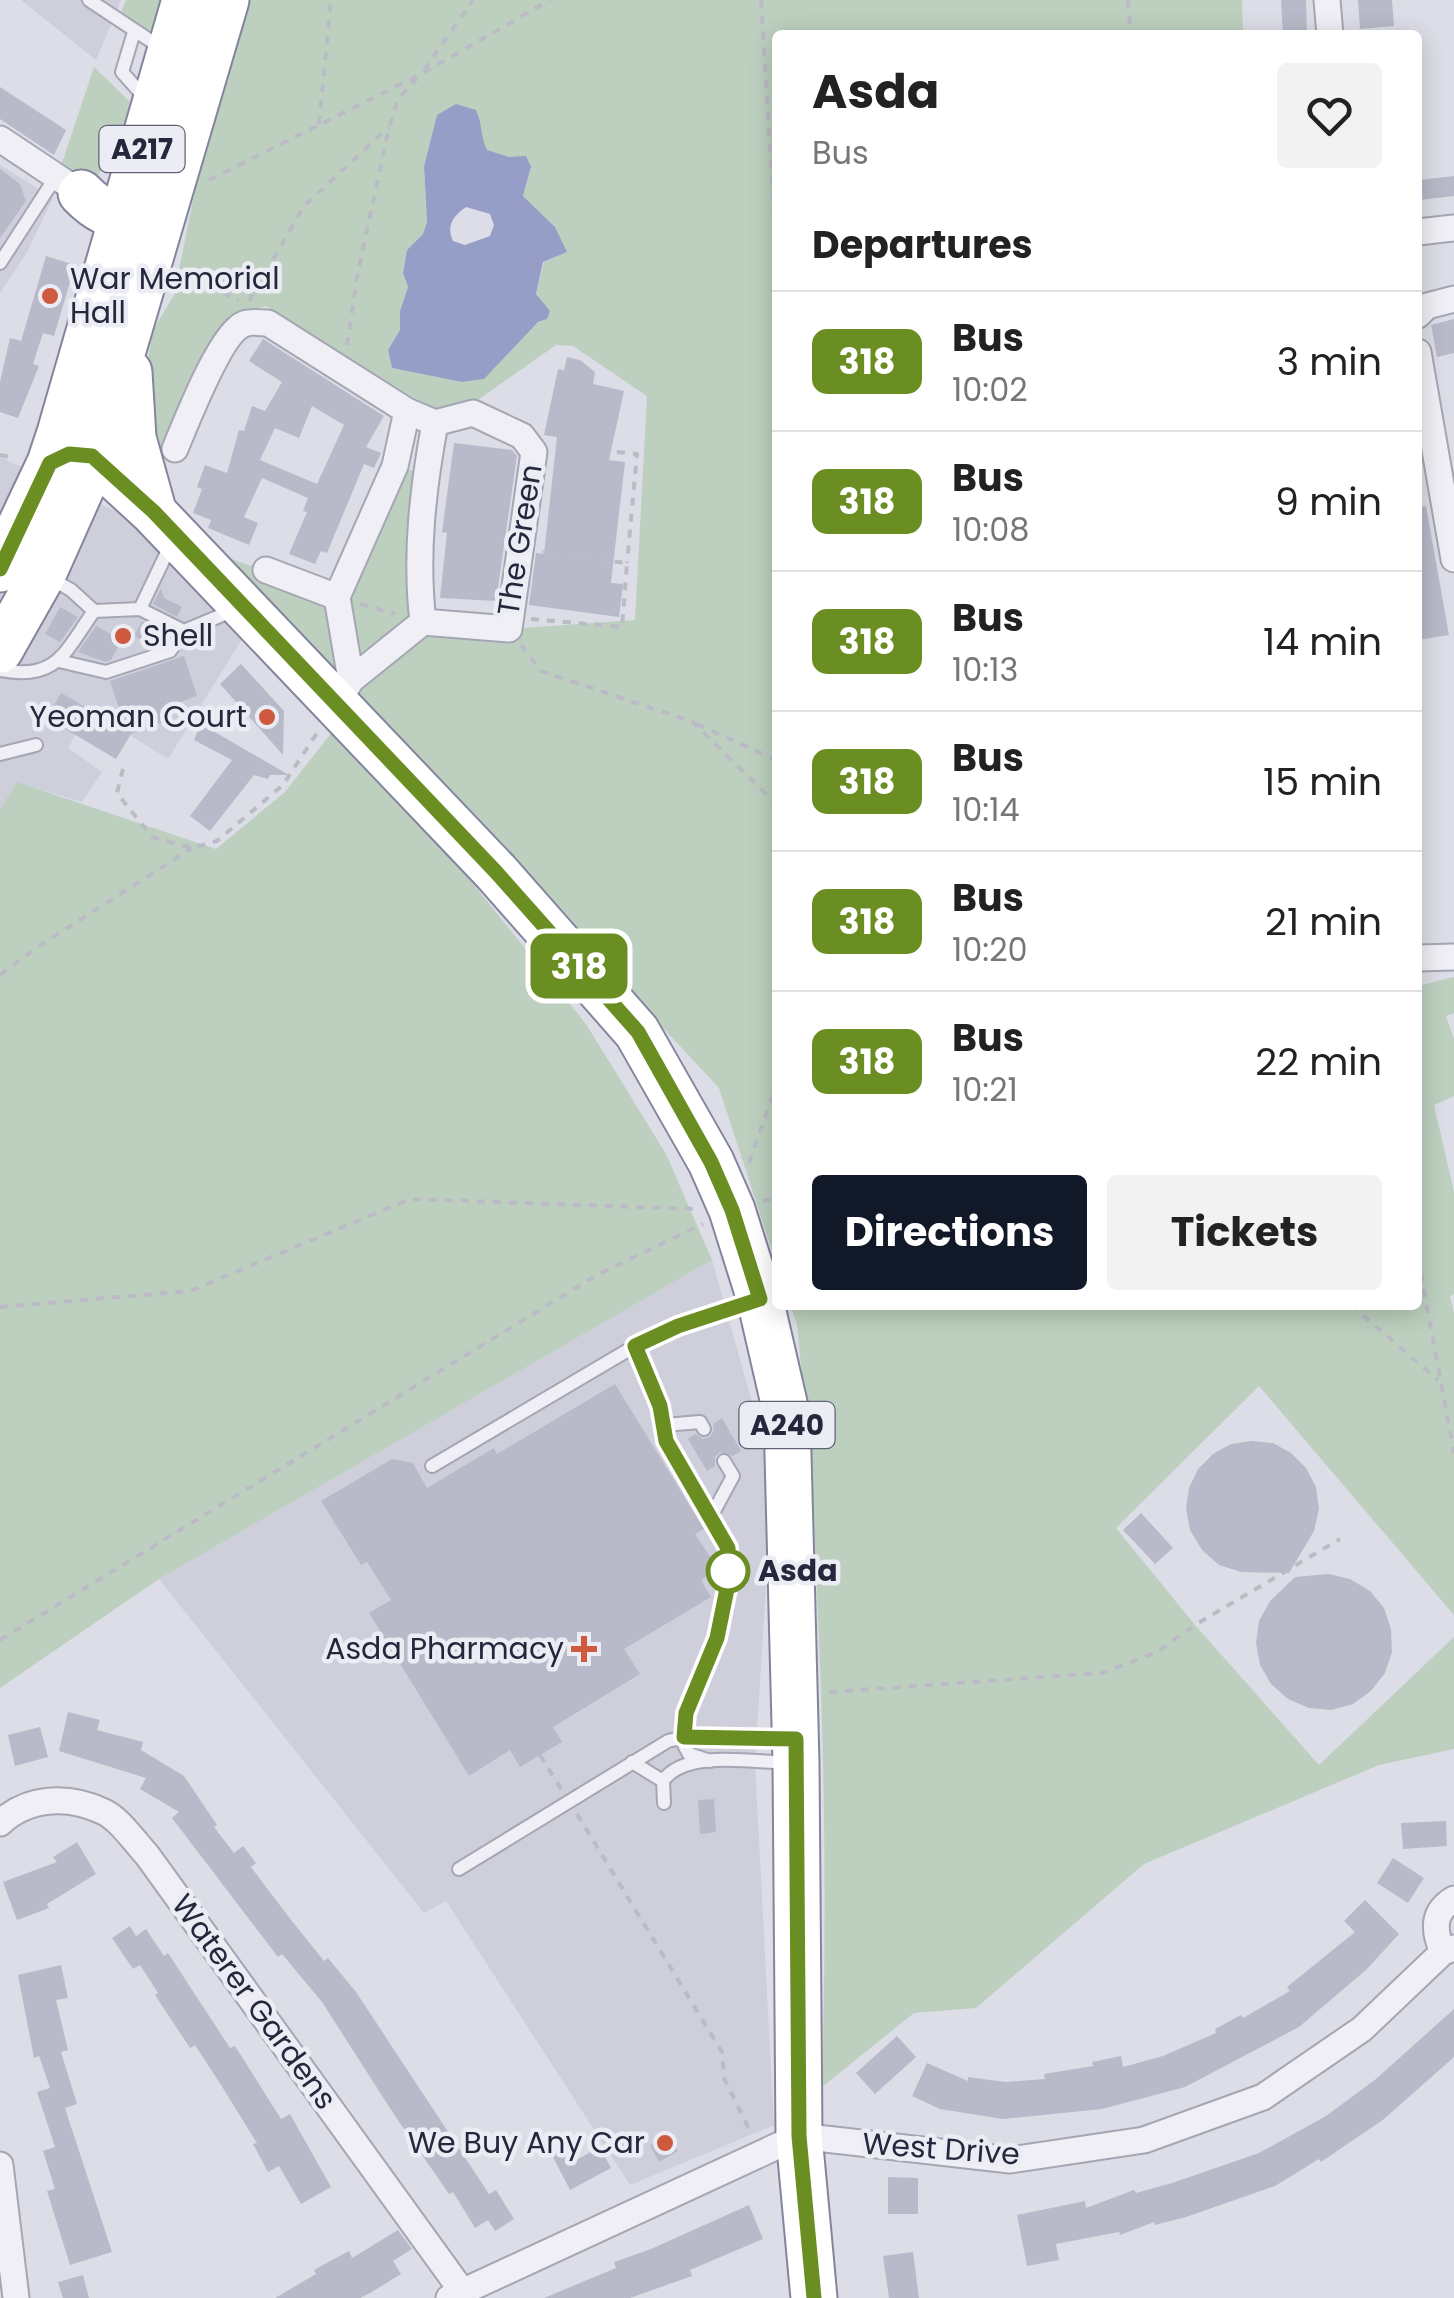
<!DOCTYPE html>
<style>
body{margin:0;font-family:Poppins,sans-serif;background:#f2f2f2;color:#222;height:100vh;display:flex;flex-direction:column;font-size:38px;white-space:nowrap}
*{box-sizing:border-box;margin:0}
p{font-size:32px;color:#767676}
.icon{flex:none;width:55px;height:55px;fill:none;stroke:currentColor;stroke-width:2;stroke-linecap:round;stroke-linejoin:round}
.map{position:relative;flex:1;overflow:hidden}
.panel{position:absolute;left:772px;top:30px;width:650px;height:1280px;display:flex;flex-direction:column;background:#fff;border-radius:10px;box-shadow:0 5px 25px #0003}
.panel>*{flex:none}
.badge{padding:0 20px;border-radius:15px;font-size:35px;line-height:65px}
.map>.badge{position:absolute;translate:-50% -50%;box-shadow:0 0 0 5px #fff}
h2{padding:0 40px;font-size:38px;line-height:90px}
.round{display:grid;place-items:center;flex:none;width:105px;height:105px;border-radius:10px;background:#f2f2f2}
.summary{display:flex;align-items:center;justify-content:space-between;height:170px;padding:0 40px}
h1{font-size:48px;font-weight:700;line-height:75px}
.button{display:flex;gap:20px;margin-top:auto;padding:20px 40px}
.button a{flex:1;height:115px;border-radius:10px;background:#111827;color:#fff;font-size:40px;font-weight:700;line-height:115px;text-align:center}
.button a+a{background:#f2f2f2;color:#222}
ul{padding:0;list-style:none}
li{display:flex;align-items:center;gap:30px;height:140px;padding:0 40px;border-top:2px solid #e0e0e0}
li div{flex:1}
li b{display:block;font-size:38px}
li em{font-style:normal}
li .badge{min-width:110px;font-weight:700;text-align:center}
.map>svg:first-child{display:block}
.built{fill:#cecfdb}
.green{fill:#bdd0bf;fill-rule:evenodd}
.water{fill:#969ec7;fill-rule:evenodd}
.building{fill:#b9bac9;fill-rule:evenodd}
.lines{fill:none;stroke-linecap:round;stroke-linejoin:round}
.lane-casing{stroke:#a5a6b3;stroke-width:16}
.street-casing{stroke:#a5a6b3;stroke-width:29}
.highway-casing{stroke:#84859d;stroke-width:49}
.path{stroke:#bbbbc5;stroke-width:4;stroke-dasharray:8 8;stroke-linecap:butt}
.lane{stroke:#efeff5;stroke-width:12}
.street{stroke:#efeff5;stroke-width:25}
.highway{stroke:#fff;stroke-width:45}
.line-casing{stroke:#fff;stroke-width:22}
.line{stroke:#6b8e23;stroke-width:15}
.poi-dot{fill:#ce593f;stroke:#ebecf4;stroke-width:4}
.stop-dot{fill:#fff;stroke:#6b8e23;stroke-width:5}
.labels{text-anchor:middle;stroke-width:9;stroke-linejoin:round;paint-order:stroke}
.shield{fill:#ebecf4;stroke:#616274;stroke-width:2.5}
.shield-label{font-size:28px;font-weight:bold;fill:#26273d}
.poi-label{font-size:30px;fill:#26273d;stroke:#ebecf4;text-anchor:end}
.street-label{font-size:30px;fill:#26273d;stroke:#ebecf4}
.stop-label{font-size:30px;font-weight:bold;fill:#26273d;stroke:#ebecf4;text-anchor:start}
</style>
<div class="map">
<svg width="1454" height="2298" viewBox="0 0 1454 2298">
<rect width="100%" height="100%" fill="#dcdde6"/>
<path class="built" d="M21 0H121L96 60Z
M0 165 53 198 27 252 0 293Z
M0 457 120 513 158 543 242 639 168 759 90 710 68 748 102 772 82 802 18 783 0 809Z
M712 1260 770 1466V1522L755 1764 774 2125 630 2185 446 1901 424 1913 159 1579Z"/>
<path class="green" d="M126 0H176L168 30 134 32 117 22Z
M247 0H1242L1243 35H778L777 1266 719 1088 355 698 351 680 336 671 226 557 337 597 395 466 425 474 424 622 509 629 635 620 647 396 573 346 556 345 475 402 432 409 266 306 225 320 175 421 156 473 140 420 152 332 174 295 199 170ZM437 115 481 138 487 150 531 168 523 196 555 227 566 252 544 262 536 294 549 311 547 319 539 322 462 382 392 368 388 350 400 330V311L408 287 403 273 407 250 423 234 427 222 424 166Z
M94 67 134 106 130 125 95 180 60 169Z
M332 732 437 839 586 1024 666 1154 712 1260 159 1579 0 1688V809L17 782 216 849 285 792Z
M1454 977V1013L1446 1016 1454 1039V1096L1434 1105 1454 1192V1294L1450 1296 1454 1313V1615L1259 1386 1116 1528 1195 1625 1319 1765 1454 1637V1749L1379 1765 1144 1864 976 2008 914 2013 822 2087C829 1832 822 1577 797 1324L790 1305H1418V986Z"/>
<path class="water" d="M456 104 476 110C483 125 480 136 487 150L509 157 526 156 531 167 523 196 555 227 567 252 543 262 536 294 550 311 547 319 538 322 484 379 462 382 392 368 388 350 400 330V311L408 287 403 273 407 250 423 234 427 222 424 166 437 115ZM466 207 490 214 494 225 490 236 465 245 453 241C446 226 453 216 466 207Z"/>
<path class="building" d="M1281 0H1306L1307 35H1283Z
M1358 0H1392L1394 26 1360 29Z
M0 87 66 130 54 155 0 119Z
M0 169 20 184 26 201 0 238Z
M1454 176V196L1419 200 1418 180Z
M46 256 75 265 54 336 43 333 33 364 39 366 18 418 0 412V382L10 338 21 341Z
M1454 319V353L1437 357 1431 325Z
M263 339 384 416 366 447 381 453 374 468 364 464 327 553 321 551 315 564 289 554 307 512 303 511 308 498 262 478 244 517 258 523 249 545 208 528 211 520 193 513 202 489 197 487 205 465 227 473 239 430 244 431 252 406 265 411 282 382 249 361ZM312 406 344 425 317 484 260 460 275 428 299 438Z
M567 357 580 360 595 372 593 384 624 391 609 460 625 462 611 583 623 584 619 617 529 605 536 553 544 554 557 437 544 435 558 369 564 370Z
M454 443 512 450 517 456 496 601 440 598 447 533 442 532Z
M1426 506 1449 635 1418 640V507Z
M161 588 164 598 182 607 177 617 153 604Z
M60 607 78 617 60 642 45 634Z
M142 621 169 634 164 643 154 646 134 636Z
M96 626 122 640 111 660 106 662 78 652Z
M184 656 197 696 160 709 164 722 131 734 116 759 47 718 61 693 126 730 110 681Z
M241 664 284 711 283 755 220 684Z
M201 724 289 775H270L268 779 254 775 210 831 190 816 232 760 194 740Z
M615 1384 704 1529 695 1534 718 1569 701 1580 711 1597 624 1649 640 1674 553 1727 562 1742 520 1767 510 1750 469 1776 369 1613 391 1600 367 1562 361 1565 321 1501 392 1459 413 1463 427 1488 494 1448 497 1454Z
M722 1418 741 1451 733 1456 720 1452 715 1457V1466L707 1471 688 1439 695 1434 703 1439 710 1437 714 1430 713 1424Z
M1252 1441 1273 1443 1291 1453 1306 1468 1316 1487 1319 1509 1314 1531 1289 1573 1241 1572 1219 1565 1202 1550 1190 1530 1186 1508 1189 1488 1198 1469 1213 1454 1231 1444Z
M1141 1513 1173 1548 1155 1564 1123 1530Z
M1329 1574 1350 1579 1370 1591 1384 1608 1391 1629 1392 1652 1385 1673 1371 1691 1353 1704 1331 1710 1309 1708 1288 1699 1271 1684 1260 1665 1256 1643 1259 1621 1270 1601 1295 1577Z
M68 1712 100 1720 97 1730 143 1742 141 1750 184 1776 217 1825 214 1827 234 1853 243 1846 256 1863 251 1867 288 1916 324 1961 328 1958 356 1992 489 2194 496 2190 514 2219 495 2231 488 2220 475 2228 453 2192 449 2194 395 2116 322 2002 282 1954 278 1957 172 1818 179 1812 140 1789 146 1778 59 1751Z
M40 1727 48 1757 15 1766 8 1735Z
M714 1799 716 1832 700 1834 698 1800Z
M1446 1821 1447 1846 1403 1849 1401 1823Z
M77 1842 96 1874 47 1904 49 1908 17 1920 3 1882 57 1862 53 1857Z
M1393 1858 1424 1878 1408 1903 1377 1883Z
M1365 1900 1399 1934 1367 1969 1299 2027 1185 2087 1102 2109 1003 2119 940 2109 912 2096 927 2063 968 2081V2077L1005 2082 1045 2079 1044 2074 1093 2066 1092 2062 1121 2056 1123 2067 1163 2056 1216 2033 1215 2029 1241 2015 1243 2018 1290 1991 1287 1987 1355 1932 1344 1921Z
M130 1926 136 1936 146 1929 164 1956 168 1953 230 2048 235 2046 281 2119 290 2114 331 2187 301 2204 279 2166 268 2172 253 2144 257 2143 221 2085 195 2045 190 2048 155 1995 158 1993 140 1965 133 1969 112 1938Z
M61 1965 68 1998 56 2000 68 2050 61 2052 77 2104 65 2108 112 2252 70 2265 47 2191 55 2189 43 2151 55 2147 37 2092 50 2088 39 2056 34 2058 18 1975Z
M1454 2009V2057L1384 2119 1321 2162 1319 2159 1275 2186 1186 2217 1155 2225 1154 2222 1120 2235 1119 2232 1056 2244 1059 2260 1027 2266 1017 2215 1085 2201 1086 2208 1134 2190 1136 2193 1172 2183 1259 2153 1326 2116 1376 2079Z
M897 2036 916 2057 875 2094 856 2073Z
M668 2135 678 2151 659 2162 650 2145Z
M571 2145 578 2159 600 2147 611 2168 570 2190 552 2155Z
M888 2177 918 2178V2214H888Z
M749 2205 763 2239 690 2270 692 2276 630 2298H544L616 2268 614 2262 651 2249Z
M398 2230 412 2249 393 2261 401 2274 370 2293 360 2298H275L316 2274 314 2270 349 2251 352 2258Z
M913 2252 919 2298H889L883 2256Z
M83 2275 89 2298H63L58 2282Z"/>
<g class="lines">
<defs>
<path id="lane" d="M89 0 163 49
M134 32 122 72 146 99
M0 263 55 178
M171 544 140 609 184 631 234 610
M94 611 140 609
M59 661 106 672 170 651 184 631
M0 670C57 681 65 652 94 611L71 590 50 578
M0 754 36 745
M635 1346 661 1406 666 1441 728 1548V1584L717 1638 684 1726 685 1747 689 1754 710 1761
M664 1425 700 1422 704 1429
M432 1466 635 1346 678 1327 753 1302
M712 1515 733 1476 724 1461
M632 1762 663 1781
M664 1803 663 1781C684 1749 754 1762 789 1763
M459 1869 668 1741 684 1737 790 1739"/>
<path id="street" d="M1327 0 1330 35
M0 139 81 193
M1418 232 1454 228
M1418 315 1427 306 1454 299
M1418 352 1454 559
M175 449C185 425 221 332 244 324 250 321 261 323 268 323L407 411 435 423 473 413 522 436 534 452 509 629 423 622C415 555 423 488 435 423
M266 570 337 597
M351 680 423 622
M337 704 351 680 337 597 395 466 407 411
M1418 958 1454 957
M0 1823C28 1797 67 1795 102 1811 119 1818 134 1841 147 1855L462 2291
M1454 1899C1432 1912 1433 1930 1443 1952L1454 1948
M0 2165 16 2298
M449 2298 799 2136 1010 2160 1144 2140 1263 2097 1362 2029 1443 1952"/>
<path id="highway" d="M81 193C101 214 123 223 151 213
M129 372 133 438 153 510
M60 433 68 444 92 456 153 512 496 872 637 1032 711 1162 732 1210 760 1299 787 1416 796 1763 799 2136 814 2298
M0 569 50 463 60 433 185 0
M0 650 43 574 84 482 226 0"/>
</defs>
<use href="#lane" class="lane-casing"/>
<use href="#street" class="street-casing"/>
<use href="#highway" class="highway-casing"/>
<path class="path" d="M761 0 778 279
M1128 0 1131 35
M424 70 473 0
M319 124 331 0
M209 180 421 74 550 0
M181 269 238 301
M249 301 304 206 389 127
M347 345 358 272 389 127 398 99 418 77
M617 452 637 454 627 563
M0 455 15 458
M360 604 395 614
M531 619 622 627 627 563 542 552
M521 645 541 671 693 722 778 806
M697 724 778 761
M123 769 117 793 152 837 192 848 217 841 283 785 319 730
M0 975 39 946 192 848
M749 1163 778 1080
M763 1201 778 1197
M1418 1258 1454 1453
M1351 1305 1438 1380
M0 1307 190 1291 410 1199 696 1209
M0 1640 597 1275 703 1224
M829 1692 1103 1673 1157 1652 1195 1625 1340 1539
M540 1755 561 1789
M577 1814 722 2052 724 2078 751 2133"/>
<use href="#lane" class="lane"/>
<use href="#street" class="street"/>
<use href="#highway" class="highway"/>
</g>
<g class="lines">
<defs>
<path id="line" d="M0 569 50 463 69 454 92 456 154 512 496 872 638 1032 711 1162 732 1210 760 1299 678 1326 635 1346 660 1406 666 1441 728 1548V1584L717 1638 686 1713 684 1737 796 1739 799 2136 814 2298"/>
</defs>
<use href="#line" class="line-casing"/>
<use href="#line" class="line"/>
</g>
<g class="poi-dot">
<circle cx="50" cy="296" r="10"/>
<circle cx="123" cy="636" r="10"/>
<circle cx="267" cy="717" r="10"/>
<path d="M579 1634h10v10h10v10h-10v10h-10v-10h-10v-10h10z"/>
<circle cx="665" cy="2143" r="10"/>
</g>
<circle class="stop-dot" cx="728" cy="1571" r="20"/>
<g class="labels">
<g class="shield">
<rect x="99.5" y="126" width="85" height="46" rx="8"/>
<rect x="739.5" y="1402" width="95" height="46" rx="8"/>
</g>
<g class="shield-label">
<text x="142" y="159">A217</text>
<text x="787" y="1435">A240</text>
</g>
<g class="poi-label">
<text x="70" y="289" text-anchor="start">War Memorial<tspan x="70" dy="34">Hall</tspan></text>
<text x="143" y="646" text-anchor="start">Shell</text>
<text x="247" y="727">Yeoman Court</text>
<text x="564" y="1659">Asda Pharmacy</text>
<text x="645" y="2153">We Buy Any Car</text>
</g>
<g class="street-label">
<text transform="translate(520 540) rotate(-81)" y="10">The Green</text>
<text transform="translate(254 2002) rotate(54)" y="10">Waterer Gardens</text>
<text transform="translate(941 2149) rotate(4)" y="10">West Drive</text>
</g>
<g class="stop-label">
<text x="758" y="1581">Asda</text>
</g>
</g>
</svg>
<b class="badge" style="left:579px;top:966px;background:#6b8e23;color:#fff">318</b>
<section class="panel">
<div class="summary"><div><h1>Asda</h1><p>Bus</p></div><a class="round"><svg class="icon" aria-label="heart" viewBox="0 0 24 24"><path d="M12 20l-8-8c-3-5 5-10 8-4 3-6 11-1 8 4z"/></svg></a></div>
<h2>Departures</h2>
<ul>
<li><span class="badge" style="background:#6b8e23;color:#fff">318</span><div><b>Bus</b><p>10:02</p></div><em>3 min</em></li>
<li><span class="badge" style="background:#6b8e23;color:#fff">318</span><div><b>Bus</b><p>10:08</p></div><em>9 min</em></li>
<li><span class="badge" style="background:#6b8e23;color:#fff">318</span><div><b>Bus</b><p>10:13</p></div><em>14 min</em></li>
<li><span class="badge" style="background:#6b8e23;color:#fff">318</span><div><b>Bus</b><p>10:14</p></div><em>15 min</em></li>
<li><span class="badge" style="background:#6b8e23;color:#fff">318</span><div><b>Bus</b><p>10:20</p></div><em>21 min</em></li>
<li><span class="badge" style="background:#6b8e23;color:#fff">318</span><div><b>Bus</b><p>10:21</p></div><em>22 min</em></li>
</ul>
<div class="button"><a>Directions</a><a>Tickets</a></div>
</section>
</div>
